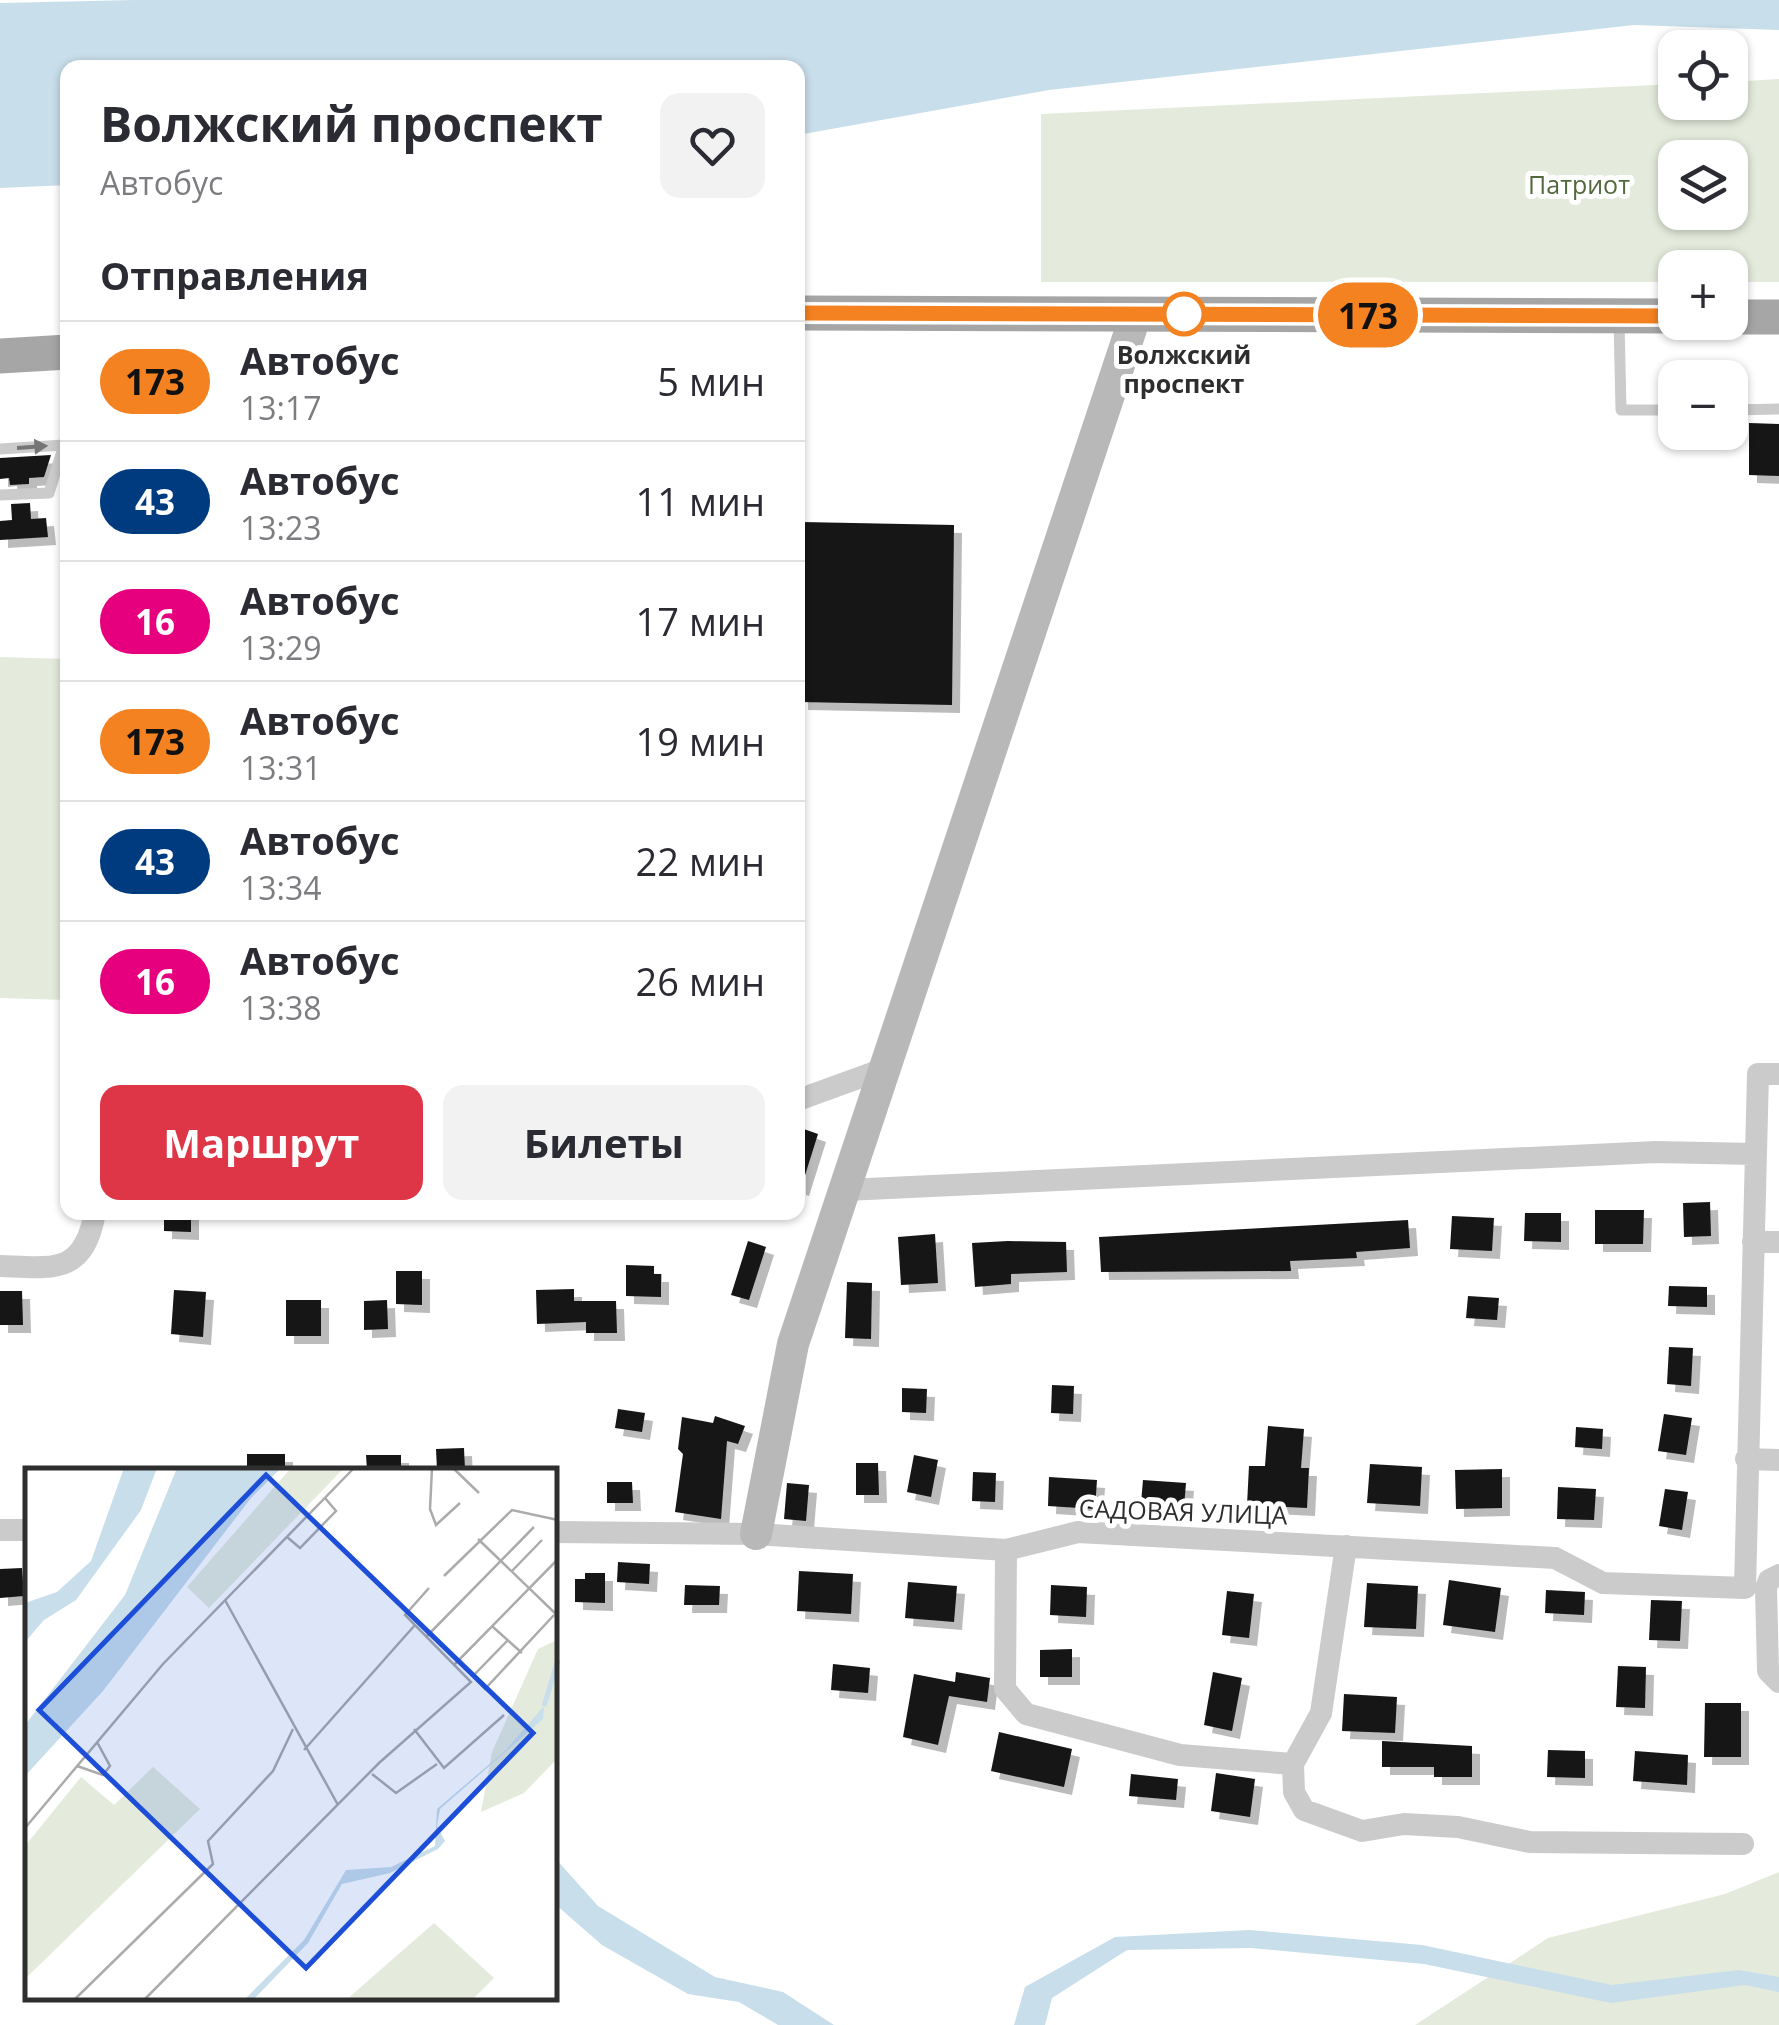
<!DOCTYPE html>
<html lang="ru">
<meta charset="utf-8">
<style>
body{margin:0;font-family:"Open Sans",sans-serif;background:#f2f2f3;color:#2b2b33;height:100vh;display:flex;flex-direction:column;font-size:38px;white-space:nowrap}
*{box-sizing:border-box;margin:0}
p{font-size:32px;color:#7c7c81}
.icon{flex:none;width:55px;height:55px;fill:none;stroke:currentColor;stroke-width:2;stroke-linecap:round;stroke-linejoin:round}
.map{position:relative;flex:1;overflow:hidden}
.details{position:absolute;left:60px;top:60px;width:745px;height:1160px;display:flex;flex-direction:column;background:#fff;border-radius:20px;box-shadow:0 2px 8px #0004}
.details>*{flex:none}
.badge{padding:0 20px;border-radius:32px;font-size:35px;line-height:65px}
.controls{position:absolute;left:1658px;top:30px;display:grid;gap:20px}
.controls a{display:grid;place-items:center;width:90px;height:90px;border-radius:20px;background:#fff;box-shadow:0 2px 8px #0004;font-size:50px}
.map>.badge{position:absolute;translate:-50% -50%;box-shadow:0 0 0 5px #fff}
h2{padding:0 40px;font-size:38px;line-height:90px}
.round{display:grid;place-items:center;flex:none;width:105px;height:105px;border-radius:20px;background:#f2f2f3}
.overview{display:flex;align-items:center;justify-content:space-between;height:170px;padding:0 40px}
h1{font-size:48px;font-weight:700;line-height:75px}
.button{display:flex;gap:20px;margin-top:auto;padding:20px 40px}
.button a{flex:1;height:115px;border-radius:20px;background:#de3647;color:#fff;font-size:40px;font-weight:700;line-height:115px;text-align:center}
.button a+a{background:#f2f2f3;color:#2b2b33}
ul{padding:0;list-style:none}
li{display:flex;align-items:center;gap:30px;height:120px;padding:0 40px;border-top:2px solid #e1e1e2}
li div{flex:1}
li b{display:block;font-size:38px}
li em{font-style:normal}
li .badge{min-width:110px;font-weight:700;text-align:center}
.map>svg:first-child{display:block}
.green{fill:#e4ebdc;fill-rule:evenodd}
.water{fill:#c8deea}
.building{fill:#151515;filter:url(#shadow)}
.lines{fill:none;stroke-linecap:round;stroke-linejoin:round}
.lane{stroke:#cbcbcb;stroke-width:11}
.street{stroke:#cbcbcb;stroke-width:22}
.secondary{stroke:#b8b8b8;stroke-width:32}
.primary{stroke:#a6a6a6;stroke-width:35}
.oneway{fill:#757575}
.line-casing{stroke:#fff;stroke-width:22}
.line{stroke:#f58220;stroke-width:15}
.stop-dot{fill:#fff;stroke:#f58220;stroke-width:5}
.labels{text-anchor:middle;stroke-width:10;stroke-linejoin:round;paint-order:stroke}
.park-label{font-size:25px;fill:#52683d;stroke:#fff}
.stop-label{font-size:25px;font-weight:bold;fill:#2e2e2e;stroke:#fff}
.street-label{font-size:25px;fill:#2e2e2e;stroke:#fff}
.inset-river{fill:none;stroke:#c8deea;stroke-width:5}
.inset-road{fill:none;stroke:#ababab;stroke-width:2.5}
.view{fill:#1d4ed8;fill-opacity:0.15;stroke:#1d4ed8;stroke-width:5}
.inset-edge{fill:none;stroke:#2e2e2e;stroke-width:5}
</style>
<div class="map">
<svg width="1779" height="2025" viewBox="0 0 1779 2025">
<defs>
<filter id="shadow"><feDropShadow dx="8" dy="8" stdDeviation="0" flood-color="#0004"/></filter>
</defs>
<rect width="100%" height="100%" fill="#fff"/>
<path class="green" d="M1779 79V282H1730V268H1675V282H1041V114L1675 84V102H1730V82ZM1675 158H1730V212H1675Z
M0 657 67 659V1000L0 998Z
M1779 1872V2025H1415L1548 1938 1725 1894Z"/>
<path class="water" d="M135 0H1779V30L1634 25 1049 90 798 135V68H68L67 185 0 188V3Z
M555 1858 598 1906 715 1977 783 1992 834 2025H778L739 2002 688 1994 602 1945 555 1904Z
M1250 1930 1422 1945 1612 1985 1739 1970 1779 1977V1992L1745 1985 1611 2003 1424 1964 1251 1948 1127 1950 1052 1998 1045 2025H1014L1025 1987 1115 1937Z"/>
<path class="building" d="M1749 423 1779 424V476L1749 475Z
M51 455 44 477 29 478V484L10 485 9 478 0 479V458Z
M30 503 31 519 46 518 48 537 0 540V521L12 520 11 504Z
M802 522 954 525 952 705 800 702Z
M798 1127 818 1134 801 1188 798 1187Z
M1710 1202 1711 1236 1684 1237 1683 1203Z
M1595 1210H1644L1643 1244H1595Z
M164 1212H191V1232L164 1231Z
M1525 1213H1561V1242L1524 1241Z
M1452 1216 1494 1218 1492 1251 1450 1249Z
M1408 1220 1410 1248 1356 1252 1357 1258 1290 1261 1291 1271 1101 1272 1099 1237Z
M935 1234 938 1283 901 1285 898 1237Z
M748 1241 766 1247 749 1300 731 1295Z
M1008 1241 1066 1242 1067 1272 1011 1274V1284L975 1287 972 1243Z
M626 1265 654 1266V1274H661V1297L626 1296Z
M396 1271H422V1305L396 1304Z
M847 1282 872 1283 871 1339 845 1338Z
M1669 1286 1707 1287V1307L1668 1306Z
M574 1289V1301H616L617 1333H586V1322L537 1324 536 1290Z
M174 1290 206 1292 203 1337 171 1334Z
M0 1291H22L23 1325H0Z
M1468 1296 1499 1298 1497 1320 1466 1318Z
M286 1300H321V1336H286Z
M387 1300 388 1329 364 1330V1301Z
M1669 1347 1693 1348 1691 1386 1667 1384Z
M1052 1385 1074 1386 1073 1414 1051 1413Z
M902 1388 927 1389 926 1413 902 1412Z
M618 1409 645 1413 642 1432 615 1428Z
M1664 1414 1692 1418 1686 1455 1658 1451Z
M715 1416 745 1426 738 1444 727 1441 721 1519 675 1512 683 1454 678 1449 682 1417 713 1423Z
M1268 1426 1304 1429 1301 1468H1309L1307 1508 1247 1505 1249 1466H1265Z
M1576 1427 1603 1429 1602 1449 1575 1447Z
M464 1448 465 1470H437L436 1449Z
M247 1454H285V1470H247Z
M366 1455H401V1470H367Z
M914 1455 938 1460 931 1497 907 1492Z
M856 1463H878L879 1495H856Z
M1370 1464 1422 1467 1420 1506 1367 1503Z
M1502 1469V1508L1456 1509 1455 1470Z
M973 1472 996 1473 995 1502 972 1501Z
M1049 1477 1097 1480 1095 1509 1048 1506Z
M1143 1480 1186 1483 1184 1507 1141 1503Z
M607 1482H632L633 1503H607Z
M787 1483 809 1485 806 1521 784 1519Z
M1558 1487 1596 1489 1594 1520 1557 1519Z
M1665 1489 1688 1492 1682 1530 1659 1526Z
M618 1562 650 1564 649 1584 617 1582Z
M22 1568 24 1596 0 1598V1569Z
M799 1571 853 1574 851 1614 797 1611Z
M585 1573H605V1603L575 1602V1579H585Z
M1449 1580 1501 1588 1495 1632 1443 1625Z
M908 1582 957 1586 954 1622 905 1618Z
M1367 1583 1418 1586 1416 1629 1364 1627Z
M685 1585 720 1586 719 1605H684Z
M1051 1585 1087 1587 1086 1617 1050 1615Z
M1546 1590 1585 1592 1584 1615 1545 1613Z
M1227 1591 1254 1594 1249 1638 1222 1635Z
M1651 1600 1682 1601 1680 1641 1649 1640Z
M1072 1649V1677H1040V1650Z
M833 1664 870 1668 868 1693 831 1690Z
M1618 1666 1646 1667 1645 1708 1616 1707Z
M956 1672 990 1678 987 1702 949 1696 938 1745 903 1737 914 1674 955 1682Z
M1213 1672 1242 1678 1232 1731 1204 1725Z
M1344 1694 1397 1697 1395 1733 1342 1731Z
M1705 1703H1741V1757H1704Z
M999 1732 1072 1749 1064 1787 991 1771Z
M1382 1741 1472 1746V1777H1434V1767H1382Z
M1548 1750 1585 1751V1778L1547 1777Z
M1635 1751 1688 1755 1687 1785 1633 1781Z
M1216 1773 1255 1779 1250 1817 1211 1811Z
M1131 1774 1178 1779 1176 1800 1129 1796Z"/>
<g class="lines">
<path class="lane" d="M1619 320 1621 410H1675
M1730 410 1779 409
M0 449 64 445
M0 495 49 493 68 432"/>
<path class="street" d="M798 1100 886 1068
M846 1190 1656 1152 1755 1154
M1753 1242H1779
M0 1266C54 1268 84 1275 95 1212
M1746 1459 1779 1460
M0 1530H28
M555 1532 756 1534 1006 1550 1078 1532 1555 1558 1603 1583 1745 1588 1758 1074H1779
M1346 1546 1321 1713 1293 1764 1294 1792 1304 1810 1362 1831 1404 1824 1458 1827 1530 1842 1743 1844
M1006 1550 1005 1689 1026 1714 1180 1755 1293 1764
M1779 1575 1769 1580 1766 1588 1768 1671 1779 1682"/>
<path class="secondary" d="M756 1534 793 1344 1136 314"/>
<path class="primary" d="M798 313 1675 316
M1730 317H1779
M0 356 68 352"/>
</g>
<defs><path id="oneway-solid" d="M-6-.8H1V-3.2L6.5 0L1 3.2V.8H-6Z" transform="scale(2.5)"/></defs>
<use class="oneway" href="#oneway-solid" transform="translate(32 447) rotate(-4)"/>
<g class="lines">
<defs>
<path id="line" d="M798 313 1675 316"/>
</defs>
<use href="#line" class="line-casing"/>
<use href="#line" class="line"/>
</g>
<circle class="stop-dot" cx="1184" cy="314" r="20"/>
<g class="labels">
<g class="park-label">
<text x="1579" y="194">Патриот</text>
</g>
<g class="stop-label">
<text x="1184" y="364">Волжский<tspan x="1184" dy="29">проспект</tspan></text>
</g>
<g class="street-label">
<text transform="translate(1183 1512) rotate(2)" y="9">САДОВАЯ УЛИЦА</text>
</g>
</g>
<g transform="translate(25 1468)">
<rect width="532" height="532" fill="#fff"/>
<path d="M266 0H319L184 140 162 119ZM532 172V291L499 325 456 344 467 284 513 181ZM128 299 175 341 0 511V378L56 309 89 337ZM409 455 469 510 447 532H321Z" fill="#e4ebdc"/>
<path d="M99 0H132L116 42 51 132 19 152 0 174V135L32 124 66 93ZM152 0H256L226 30 78 223 0 308V257L100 127ZM519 238 518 251 415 341 412 358 420 373 413 381 365 405 317 416 283 475 228 532H219L279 472 321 402 366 399 410 378 412 341 481 282Z" fill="#c8deea"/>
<path class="inset-river" d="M519 238 533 192"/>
<path class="inset-road" d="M407 0 405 41 411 57 435 35M428 0 454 25M262 69 275 80 311 43 300 30M453 71 533 148M486 104 517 72M419 108 487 42 533 52M200 132 313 337M468 159 497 185M401 169 509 59M483 172 448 208 460 221 529 147M429 197 533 91M389 261 419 300 479 247M279 282 390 157M52 298 78 307 85 298 72 274M347 306 371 325 412 296M0 360 138 196 329 0M49 532 188 396 183 373 248 303 268 261M119 532 354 295 446 214 380 147 404 120"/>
<path class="view" d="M241 7 508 265 281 500 14 242Z"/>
<rect width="532" height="532" class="inset-edge"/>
</g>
</svg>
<div class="controls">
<a><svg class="icon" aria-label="locate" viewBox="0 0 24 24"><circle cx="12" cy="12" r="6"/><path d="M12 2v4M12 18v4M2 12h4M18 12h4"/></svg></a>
<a><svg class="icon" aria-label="layers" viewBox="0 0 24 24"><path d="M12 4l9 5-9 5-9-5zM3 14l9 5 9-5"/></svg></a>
<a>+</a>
<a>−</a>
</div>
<b class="badge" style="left:1368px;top:315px;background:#f58220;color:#111">173</b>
<section class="details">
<div class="overview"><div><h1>Волжский проспект</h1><p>Автобус</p></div><a class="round"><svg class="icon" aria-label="heart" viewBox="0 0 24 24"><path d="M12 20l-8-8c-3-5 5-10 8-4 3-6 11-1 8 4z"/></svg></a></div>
<h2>Отправления</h2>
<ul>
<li><span class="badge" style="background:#f58220;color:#111">173</span><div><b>Автобус</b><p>13:17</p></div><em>5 мин</em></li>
<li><span class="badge" style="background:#003b80;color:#fff">43</span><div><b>Автобус</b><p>13:23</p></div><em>11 мин</em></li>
<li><span class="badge" style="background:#e6007e;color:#fff">16</span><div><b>Автобус</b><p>13:29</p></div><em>17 мин</em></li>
<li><span class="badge" style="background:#f58220;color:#111">173</span><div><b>Автобус</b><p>13:31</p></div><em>19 мин</em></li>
<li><span class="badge" style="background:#003b80;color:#fff">43</span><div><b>Автобус</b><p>13:34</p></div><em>22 мин</em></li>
<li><span class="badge" style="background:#e6007e;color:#fff">16</span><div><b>Автобус</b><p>13:38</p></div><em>26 мин</em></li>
</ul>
<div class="button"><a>Маршрут</a><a>Билеты</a></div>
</section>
</div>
